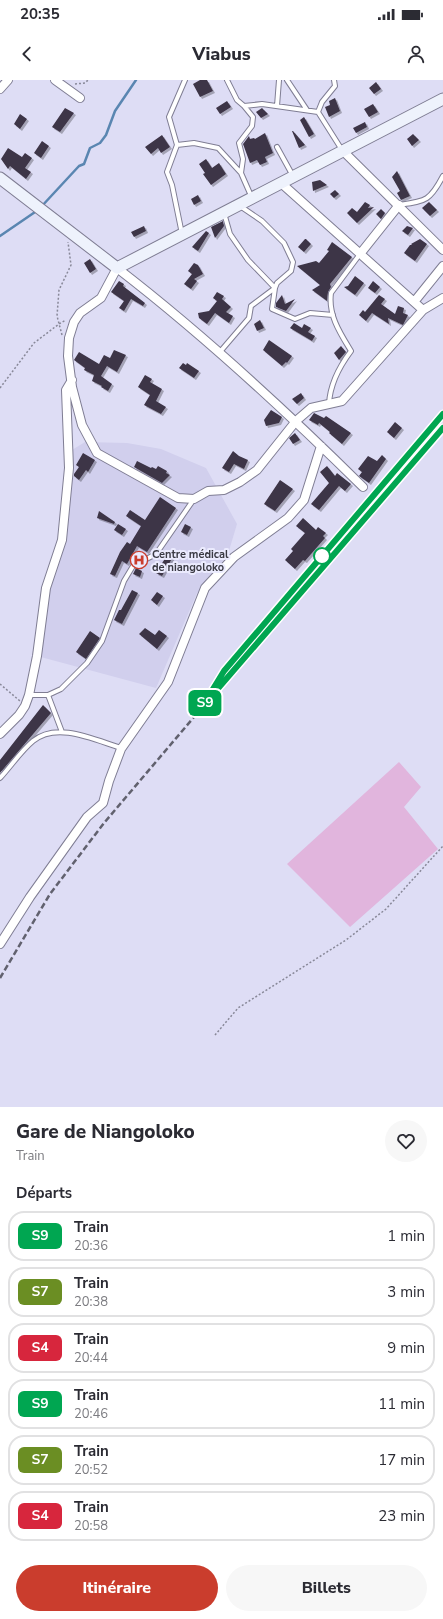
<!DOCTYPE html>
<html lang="fr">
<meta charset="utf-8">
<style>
body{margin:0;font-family:"Nunito Sans",sans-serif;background:#f7f7f7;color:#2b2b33;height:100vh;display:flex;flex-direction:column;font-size:15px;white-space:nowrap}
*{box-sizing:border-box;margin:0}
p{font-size:13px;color:#7c7c81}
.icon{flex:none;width:22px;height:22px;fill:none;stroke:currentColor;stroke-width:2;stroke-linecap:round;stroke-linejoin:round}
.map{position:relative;height:1027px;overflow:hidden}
.drawer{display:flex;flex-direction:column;background:#fff;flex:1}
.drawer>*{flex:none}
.badge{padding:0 8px;border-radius:6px;font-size:14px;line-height:26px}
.map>.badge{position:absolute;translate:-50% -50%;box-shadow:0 0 0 2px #fff}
h2{padding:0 16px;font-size:15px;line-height:36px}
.round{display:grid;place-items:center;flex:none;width:42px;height:42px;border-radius:21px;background:#f7f7f7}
.summary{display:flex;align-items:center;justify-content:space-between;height:68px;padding:0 16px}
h1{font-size:19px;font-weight:800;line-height:30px}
.primary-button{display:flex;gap:8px;margin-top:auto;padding:8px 16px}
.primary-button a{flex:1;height:46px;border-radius:24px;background:#ca3d2d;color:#fff;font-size:16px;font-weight:800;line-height:46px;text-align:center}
.primary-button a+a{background:#f7f7f7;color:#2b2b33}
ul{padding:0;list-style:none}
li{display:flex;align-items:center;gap:12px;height:50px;margin:0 8px 6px;padding:0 8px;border:2px solid #e1e1e2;border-radius:16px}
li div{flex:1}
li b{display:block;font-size:15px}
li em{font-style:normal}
li .badge{min-width:44px;font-weight:700;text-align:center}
.status{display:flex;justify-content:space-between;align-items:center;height:28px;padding:0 20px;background:#fff;direction:ltr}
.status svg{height:11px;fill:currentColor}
header{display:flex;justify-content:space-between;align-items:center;height:52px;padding:0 16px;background:#fff;font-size:18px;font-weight:800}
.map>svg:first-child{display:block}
.built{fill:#d1cfed}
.green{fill:#e1b5dd}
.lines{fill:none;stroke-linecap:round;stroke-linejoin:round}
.stream{stroke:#5a86b1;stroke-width:2.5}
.building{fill:#3d3446;filter:url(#shadow)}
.service-casing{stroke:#7f7d93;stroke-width:6}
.minor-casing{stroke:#7f7d93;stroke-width:10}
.secondary-casing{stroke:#7f7d93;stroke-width:13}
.path{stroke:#888898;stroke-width:1.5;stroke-dasharray:2 2;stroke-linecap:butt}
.service{stroke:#fff;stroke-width:4}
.minor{stroke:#fff;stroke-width:8}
.secondary{stroke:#eef2fc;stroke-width:11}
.rail{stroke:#61616e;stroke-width:2.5;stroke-dasharray:6 3;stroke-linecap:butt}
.line-casing{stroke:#fff;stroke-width:9}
.line{stroke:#00a651;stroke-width:6}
.stop-dot{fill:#fff;stroke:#00a651;stroke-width:2}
.labels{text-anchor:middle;stroke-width:4;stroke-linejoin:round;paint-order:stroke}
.poi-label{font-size:11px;font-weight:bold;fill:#3a3a43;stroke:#ebebfe;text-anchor:start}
</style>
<div class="status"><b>20:35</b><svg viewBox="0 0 49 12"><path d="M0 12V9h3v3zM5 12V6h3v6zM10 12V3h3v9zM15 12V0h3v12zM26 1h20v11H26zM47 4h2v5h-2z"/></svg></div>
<header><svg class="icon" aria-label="back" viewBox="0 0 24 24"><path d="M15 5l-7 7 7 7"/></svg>Viabus<svg class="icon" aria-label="person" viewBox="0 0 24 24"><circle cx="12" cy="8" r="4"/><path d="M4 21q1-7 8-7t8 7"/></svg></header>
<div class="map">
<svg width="443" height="1027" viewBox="0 0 443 1027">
<defs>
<filter id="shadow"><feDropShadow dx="2" dy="2" stdDeviation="0" flood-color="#0004"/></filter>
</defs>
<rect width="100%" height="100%" fill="#deddf5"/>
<path class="built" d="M85 362 127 363 161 369 206 388 237 444 228 474 197 513 156 608 37 576 41 543 62 460 72 370Z"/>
<path class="green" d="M399 682 421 707 404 727 438 769 350 847 287 784Z"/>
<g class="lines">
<path class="stream" d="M41 127 79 86 84 84 90 68 100 63 106 55 115 31 136 0
M0 156 38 130"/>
</g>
<path class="building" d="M200 0H207L213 11 200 17 193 4Z
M376 2 381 9 374 14 369 8Z
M335 18 340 31 329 37 325 27 330 25 329 21Z
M227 21 231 27 220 34 216 28Z
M373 24 378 32 369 37 364 29Z
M65 28 74 33 60 52 52 47Z
M262 28 268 34 261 38 256 32Z
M20 34 27 39 20 49 14 44Z
M304 37 314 54 309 57 300 40Z
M365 42 367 47 356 53 353 48Z
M292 51H293L305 65 299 68Z
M265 53 273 73 265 77 267 82 260 85 257 80 250 83 243 64 249 56 250 59 254 58 255 59Z
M413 54 419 60 412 66 407 59Z
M162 55 170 67 161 73 158 68 151 74 145 67Z
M42 61 49 66 41 78 34 73Z
M8 68 22 77 25 73 32 78 25 88 31 92 26 99 10 86 8 89 1 79Z
M206 79 212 88 219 83 226 94 211 105 203 94 205 93 199 84Z
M397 91 410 116 401 120 397 113 400 111 392 97Z
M320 100 327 105 313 111 312 102Z
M335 110 339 114 334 118 330 114Z
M198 115 201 121 194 125 191 119Z
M365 122 370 125 368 128 374 127 357 143 347 133 352 128 357 132Z
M429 122 437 130 430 136 422 128Z
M381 129 385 133 381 139 376 134Z
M223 141 224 146 215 158 211 147Z
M144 146 146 151 134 157 131 152Z
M407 146 413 148 408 155 402 151Z
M206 151 209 153 198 171 192 167Z
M305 159H306L311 164 304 172 298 167Z
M420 159 427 164 415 181 404 173 410 165H412L411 164Z
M332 162 352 177 330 204 331 207 328 212 327 221 312 210 320 205 297 186 316 181 319 183 329 171 327 170Z
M90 179 96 189 90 193 84 183Z
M194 183 198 185 203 194 194 199 197 201 191 209 184 204 192 194 188 191Z
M355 196 364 203 355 215 344 207 348 206Z
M119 201 124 204 123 206 145 223 143 226 131 219 124 231 119 228 124 221 111 212Z
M373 201 380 207 375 213 368 208Z
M217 212 224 216 222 219 231 227 226 232 233 236 229 243 215 233 207 244 199 238 198 233 209 231 217 221 213 218Z
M282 215 285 224 295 219 286 231 276 227V223Z
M379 215 385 219 381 224 395 234 398 226 404 228 403 233 408 235 403 245 388 238 389 244 372 233 366 241 359 235 363 230 365 232Z
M260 240 264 248 257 251 254 244Z
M294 243 302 248 304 244 311 248 308 252 315 256 312 261 290 248Z
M269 260 292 276 287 283 286 282 282 286 263 270Z
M341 266 346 272 339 280 334 273Z
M114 270 126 275 117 292 107 286 101 296 112 304 108 311 101 307 102 306 92 301 94 295 84 290 85 288 74 280 79 272 99 284 104 275 110 278Z
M183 283 186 285 187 283 199 291 194 298 179 288Z
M145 295 152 299 150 302 162 309 156 321 166 327 161 334 144 325 150 315 138 307Z
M301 313 304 318 297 324 292 319Z
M271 330 282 337 279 343 266 346 264 340Z
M314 333 324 338 326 336 351 353 342 364 329 353 330 352 319 343 318 345 309 340Z
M395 342 402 348 394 358 387 352Z
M295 353 300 360 293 364 289 358Z
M233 371 239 376 248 380 244 389 234 384 229 392 222 388Z
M83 373 95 380 88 392 86 390 79 400 74 396V394L79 387 76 385Z
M382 375 386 379 369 403 359 396 362 392 358 389 368 376 377 381Z
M137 381 151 388 152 387 156 389 158 386 167 391 166 393 170 395 162 403 134 387Z
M327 386 335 396 337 393 351 404 345 411 339 406 319 430 311 424 329 403 320 392Z
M280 400 293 409 275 431 264 424Z
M160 417 176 428 147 472 137 466 127 484 122 481 115 496 110 494 120 472 127 462 130 464 141 446 126 436 130 430 145 440Z
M99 431 115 442 114 444 97 438Z
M303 438 316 450 318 447 326 453 323 456 325 458 305 481 303 480 295 489 285 480 293 471 291 469 305 453 296 446Z
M118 444 126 449 122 455 114 450Z
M185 444 191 447 187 455 181 452Z
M169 472 174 475 162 496 156 493Z
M136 488 142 491 140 497 133 494Z
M132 510 138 513 122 544 114 540 119 530H121Z
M157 512 163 516 157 525 151 520Z
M145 548 155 555 159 550 167 556 157 569 139 554Z
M90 551 100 558 86 579 76 572Z
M43 625 51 633 0 693V680Z"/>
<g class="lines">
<defs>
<path id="service" d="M227 0 237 20 244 26 262 24 318 32 342 70
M287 0 307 30
M244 26 253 37 252 46 239 63 243 79 241 93 252 118
M277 26 279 0
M318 32 322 22 335 6 334 0
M177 65 194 63 218 68 241 93
M277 67 293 96
M399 125C426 121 430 121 443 96
M224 133 230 154 248 180 275 208 272 229 295 239 310 233 333 235
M182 154 172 105 167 92 177 65 169 37 185 0
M219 273 249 238 251 226 275 208 277 203 291 191 293 182 284 163 262 141 240 126
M329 324C330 304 339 287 351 271 340 253 328 235 331 213L360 174
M29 615H48L61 609 87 583 102 561 124 501 133 486 156 474 194 419
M48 615 62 652
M0 698C11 686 21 671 33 661 57 641 95 660 121 668"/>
<path id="minor" d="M55 0 80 18
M0 9 8 0
M343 71 443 170
M281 103 423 230
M360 174 399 125
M414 222 443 186
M363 407C285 330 204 255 117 188L101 218 80 233 74 242 69 258 68 276 72 307 82 345 97 373 178 418 194 419 208 411 224 410 240 402 257 390 296 341 311 328 342 321 423 230 443 218
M0 654 19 635 25 626 29 615 37 576 46 508 62 460 69 388 66 310 72 300
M0 864 30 817 87 737 103 723 109 701 121 669 168 602 205 508 234 477 288 438 304 420 321 366"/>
<path id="secondary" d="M0 98 117 188 443 19"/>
</defs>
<use href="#service" class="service-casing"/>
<use href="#minor" class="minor-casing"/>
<use href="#secondary" class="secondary-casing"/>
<path class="path" d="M75 4 85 3 88 0
M62 255 57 236 59 210 71 185 68 162
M0 308 34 263 59 244 66 240
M0 604 20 621
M215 955 238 928 346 860 386 829 443 766"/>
<use href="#service" class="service"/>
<use href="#minor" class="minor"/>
<use href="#secondary" class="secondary"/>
<path class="rail" d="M216 603 224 591 443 334
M0 898 50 814 104 743 330 477 443 348"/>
</g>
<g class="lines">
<defs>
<path id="line" d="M443 334 224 591 202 627 443 348"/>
</defs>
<use href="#line" class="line-casing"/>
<use href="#line" class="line"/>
</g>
<defs>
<symbol id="hospital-ring" viewBox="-11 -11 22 22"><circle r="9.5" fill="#ebebfe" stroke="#ca3d2d" stroke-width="1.5"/><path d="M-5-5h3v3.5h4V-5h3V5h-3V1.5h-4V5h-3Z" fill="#ca3d2d"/></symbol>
</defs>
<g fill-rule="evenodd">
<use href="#hospital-ring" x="129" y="470" width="20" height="20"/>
</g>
<circle class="stop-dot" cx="322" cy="476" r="8"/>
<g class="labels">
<g class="poi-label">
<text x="152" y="478">Centre médical<tspan x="152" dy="13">de niangoloko</tspan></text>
</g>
</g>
</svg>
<b class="badge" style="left:205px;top:623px;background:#00a651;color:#fff">S9</b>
</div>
<section class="drawer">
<div class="summary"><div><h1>Gare de Niangoloko</h1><p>Train</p></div><a class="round"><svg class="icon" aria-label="heart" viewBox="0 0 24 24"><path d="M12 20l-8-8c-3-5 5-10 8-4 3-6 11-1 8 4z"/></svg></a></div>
<h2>Départs</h2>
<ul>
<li><span class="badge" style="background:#00a651;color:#fff">S9</span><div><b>Train</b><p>20:36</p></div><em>1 min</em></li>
<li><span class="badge" style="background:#6b8e23;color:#fff">S7</span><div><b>Train</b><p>20:38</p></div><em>3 min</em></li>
<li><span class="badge" style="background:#d7263d;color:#fff">S4</span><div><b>Train</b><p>20:44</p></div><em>9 min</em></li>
<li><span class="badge" style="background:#00a651;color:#fff">S9</span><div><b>Train</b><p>20:46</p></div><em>11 min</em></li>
<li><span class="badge" style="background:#6b8e23;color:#fff">S7</span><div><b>Train</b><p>20:52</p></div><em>17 min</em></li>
<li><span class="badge" style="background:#d7263d;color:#fff">S4</span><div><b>Train</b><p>20:58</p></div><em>23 min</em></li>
</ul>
<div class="primary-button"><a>Itinéraire</a><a>Billets</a></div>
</section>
